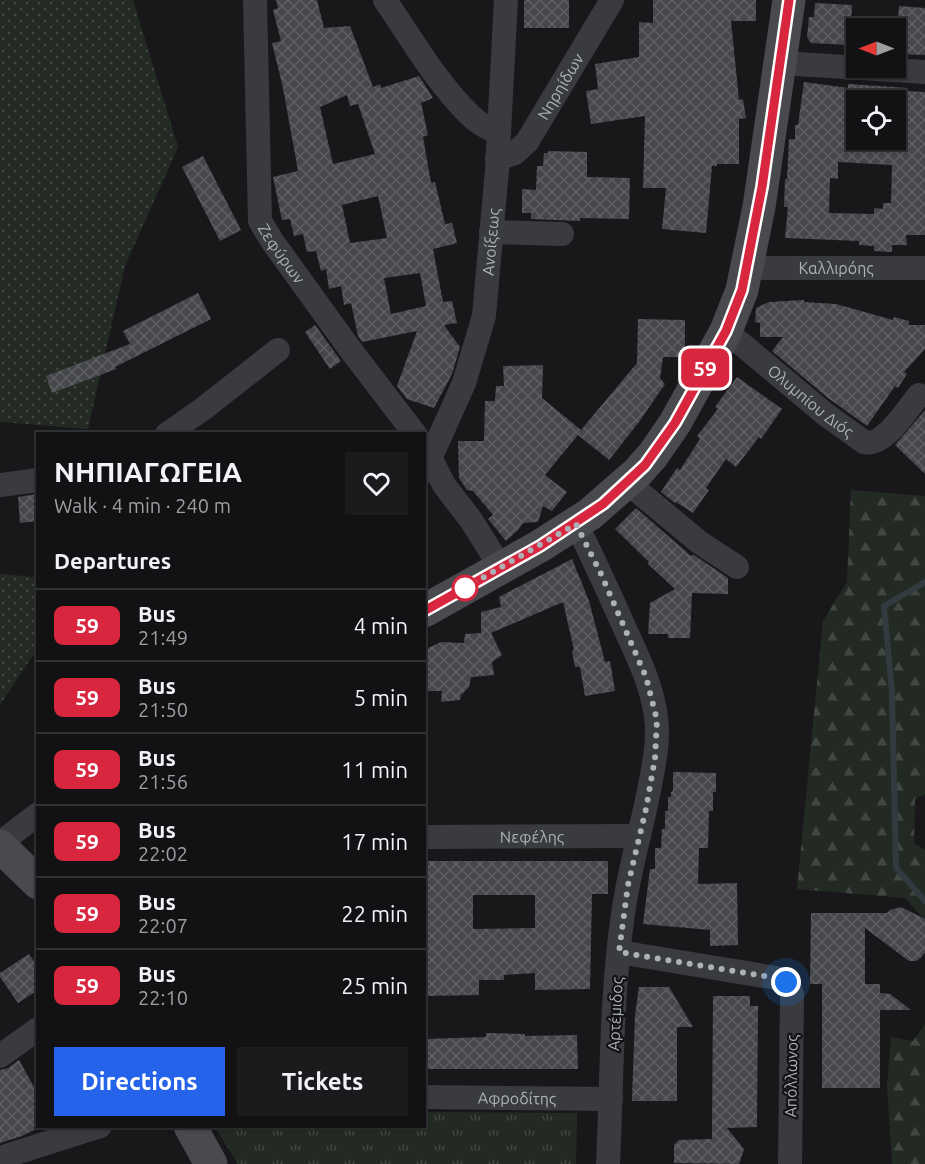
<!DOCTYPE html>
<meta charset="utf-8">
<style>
body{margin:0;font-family:Ubuntu,sans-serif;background:#1b1b1d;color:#f1f3f6;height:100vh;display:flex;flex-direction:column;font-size:22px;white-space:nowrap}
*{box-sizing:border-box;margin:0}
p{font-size:20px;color:#9c9ea0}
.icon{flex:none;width:33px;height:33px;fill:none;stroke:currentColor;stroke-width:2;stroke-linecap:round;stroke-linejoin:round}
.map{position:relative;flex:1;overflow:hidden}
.details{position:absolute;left:36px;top:432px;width:390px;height:696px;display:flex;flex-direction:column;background:#121214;border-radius:0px;box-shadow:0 2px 4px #0004,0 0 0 2px #313234}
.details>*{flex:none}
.badge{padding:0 12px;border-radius:9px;font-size:21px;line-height:39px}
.needle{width:39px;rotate:270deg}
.tools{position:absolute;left:846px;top:18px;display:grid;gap:12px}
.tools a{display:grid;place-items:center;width:60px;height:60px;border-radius:0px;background:#121214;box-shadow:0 2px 4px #0004,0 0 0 2px #313234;font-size:30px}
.you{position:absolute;width:30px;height:30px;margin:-15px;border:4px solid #fff;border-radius:50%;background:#1a73e8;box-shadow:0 0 0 9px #1a73e833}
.map>.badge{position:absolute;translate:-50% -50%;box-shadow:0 0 0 3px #fff}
h2{padding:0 18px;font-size:22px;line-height:54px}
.round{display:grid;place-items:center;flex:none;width:63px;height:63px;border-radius:0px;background:#1b1b1d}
.summary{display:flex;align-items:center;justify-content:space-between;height:102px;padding:0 18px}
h1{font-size:28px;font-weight:700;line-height:45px}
.button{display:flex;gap:12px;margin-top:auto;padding:12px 18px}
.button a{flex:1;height:69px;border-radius:0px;background:#2563eb;color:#fff;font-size:24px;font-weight:700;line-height:69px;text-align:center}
.button a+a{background:#1b1b1d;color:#f1f3f6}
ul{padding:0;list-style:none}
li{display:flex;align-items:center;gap:18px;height:72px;padding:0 18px;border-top:2px solid #313234}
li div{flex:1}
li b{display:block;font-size:22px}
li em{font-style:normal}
li .badge{min-width:66px;font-weight:700;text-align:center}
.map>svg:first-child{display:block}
.grass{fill:url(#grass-dots)}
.forest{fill:url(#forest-firs)}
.park{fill:url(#park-tufts)}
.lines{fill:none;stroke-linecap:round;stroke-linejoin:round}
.stream{stroke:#313a3f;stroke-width:6}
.building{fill:url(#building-cross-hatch);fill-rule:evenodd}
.street{stroke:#3a3b3f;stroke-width:24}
.secondary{stroke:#484a4e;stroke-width:33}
.line-casing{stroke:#fff;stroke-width:14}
.line{stroke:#d7263d;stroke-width:9}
.walk{stroke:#acb1b8;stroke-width:6;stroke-dasharray:0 10.8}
.stop-dot{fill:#fff;stroke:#d7263d;stroke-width:3}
.labels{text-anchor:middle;stroke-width:4.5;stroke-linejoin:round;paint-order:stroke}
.street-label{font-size:16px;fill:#acb1b8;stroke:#131315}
</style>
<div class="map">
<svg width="925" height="1164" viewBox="0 0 925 1164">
<defs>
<pattern id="grass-dots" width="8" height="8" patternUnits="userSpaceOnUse" patternTransform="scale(1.5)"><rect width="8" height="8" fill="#232a23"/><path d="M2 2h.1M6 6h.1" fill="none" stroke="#404641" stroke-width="1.8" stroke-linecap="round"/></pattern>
<pattern id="forest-firs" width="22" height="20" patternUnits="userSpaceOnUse" patternTransform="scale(1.5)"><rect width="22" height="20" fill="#232a23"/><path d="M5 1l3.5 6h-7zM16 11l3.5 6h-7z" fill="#404641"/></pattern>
<pattern id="park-tufts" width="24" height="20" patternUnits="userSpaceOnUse" patternTransform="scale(1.5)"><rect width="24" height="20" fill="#232a23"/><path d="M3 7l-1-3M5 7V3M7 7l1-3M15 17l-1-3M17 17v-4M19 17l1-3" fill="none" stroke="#404641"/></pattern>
<pattern id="building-cross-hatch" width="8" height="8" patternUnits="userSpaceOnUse" patternTransform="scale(1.5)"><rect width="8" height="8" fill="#45474a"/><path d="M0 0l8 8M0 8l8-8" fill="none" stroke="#5d5f62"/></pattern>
</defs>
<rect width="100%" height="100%" fill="#18181a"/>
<path class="grass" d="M0 0H133L178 147 125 266 88 429 0 422Z
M0 574 37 577V649L0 705Z"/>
<path class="forest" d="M851 490 925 496V794L915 799 914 843 925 850V920L905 898 797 889 823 621 847 582Z
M925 1024V1164H892L887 1085 891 1037 913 1041Z"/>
<path class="park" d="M425 1112 577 1113 576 1164H238L216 1129 217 1126H424Z"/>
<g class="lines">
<path class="stream" d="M925 582 884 606 892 692 896 868 925 901"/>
</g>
<path class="building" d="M276 0H317L324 28 350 26 373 87 380 84 381 88 419 76 433 98 421 103 428 135 423 137 431 183 435 182 445 224 452 223 457 243 433 249 443 302 452 301 457 323 444 325 460 347 452 374 434 408 407 399 397 386 417 331 362 342 358 336 351 303 344 305 341 286 329 289 326 269 321 271 316 251 307 252 303 234 294 236 290 219 282 220 273 177 298 171 283 88 272 43 281 41 273 10 278 8ZM347 95 350 106 358 104 375 154 333 164 320 107ZM378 196 387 238 350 243 342 205ZM420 273 426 306 391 314 384 278Z
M524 0H569V28H524Z
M653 0H756V21H731L739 100 743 99 746 118 739 119V164H717V166H712L706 233 662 229 666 188H643L645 116 591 124 586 91 598 89 595 64 639 57V22L653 23Z
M815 3 852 5 850 45 811 43 807 37 809 17H814Z
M899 6 925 8V55L896 54V20H898Z
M804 82 848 88V84L908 88 907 91 925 92V235H906L907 245H892V252L874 251V246L859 245V241L785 238 788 207H784L785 179H787L789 139H795V125H798ZM856 100H906L905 140H856ZM838 162 892 165 891 203H883V209L874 208V214L829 213 830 178 838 179Z
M548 151 587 152V177L630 178 629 219 580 218V221L531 219V213H522V189L536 190 537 166H543L544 153H548Z
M203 156 241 230 220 241 182 167Z
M198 293 211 319 115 367 116 369 52 393 46 376 130 344 123 331Z
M804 300V302L836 304 893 320 894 317 909 321V325H925V349L904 372 907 374 898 388 895 386 867 426 828 398 772 351 783 337H760V323L755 322 756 308 769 302Z
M638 319 685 320V357H663L660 378 665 384 639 422 609 460 578 435 545 475 567 492 552 511 543 506 538 522 523 523 519 529 506 541 488 519 493 515 473 491 467 490 459 478 458 441H484L485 401H495L496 386H504L503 366 543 365 542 398 581 430 637 363Z
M315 325 341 361 330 369 305 332Z
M737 377 782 409 761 439 759 437 736 467 726 459 706 488 709 490 693 513 676 502 675 503 661 492 677 468 680 470 700 439 697 436 718 409 715 407Z
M925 410V474L895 445Z
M38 494V521L20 523 18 497Z
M636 508 691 556 694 555 728 578V594L692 593 690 638H668V634H648L650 603 675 589 648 564 649 562 615 529Z
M572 559 589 601 605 662 610 661 615 691 585 696 580 667H575L572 651 574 650 563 602 491 633 502 655 492 662 494 675 471 677 469 687 461 695 460 700 441 702 442 691H424V650L441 642 464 643 465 634 481 633V612L501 607 499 597Z
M673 772 716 773V792H713V811H709L708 848H699L698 884 737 883 738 945 710 946V930L643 924 650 869H655V848H661L662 829H665V811H668V797H671V792L673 791Z
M424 861H608V894H592L590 989 535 990V973L504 975V980H479V995L424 996ZM473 895H535V928L473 929Z
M901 907 925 919V953L917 961H909L865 928V984H880V993L890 994 911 1010H880V1088H822V984H810L811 913H887L890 910Z
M29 954 38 967V990L18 1003 0 977V973Z
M639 987H669L693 1027H677V1101H632L635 1015Z
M713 996H750V1006H758L757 1127 727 1128 744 1149 739 1164 674 1163V1145L679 1140 712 1139Z
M486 1033 525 1034V1036L577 1035 578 1069H424V1039L486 1037Z
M19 1060 38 1094V1128L22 1136 0 1143V1070L8 1068Z"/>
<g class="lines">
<g class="street">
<path id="s1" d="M255 0 260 221 272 241 350 349 415 434"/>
<path d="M385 0C411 38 438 85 471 116 479 124 489 129 499 133"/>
<path d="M781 63 925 72"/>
<path id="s2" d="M497 159 515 153 527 142 612 0"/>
<path d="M491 232 562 234"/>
<path id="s3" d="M748 268H925"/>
<path id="s4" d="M726 331 825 414 864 442C884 448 907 409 919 395"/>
<path d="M167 434 203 409 278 350"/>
<path d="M426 449 444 485 471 520 501 568"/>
<path id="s5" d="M424 472 464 383 484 316 497 170 506 0"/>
<path d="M628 483 699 542 737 567"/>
<path d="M0 485 38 480"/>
<path d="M576 524C594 559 610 595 626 631 639 659 652 686 656 717 659 738 655 759 651 780 643 825 629 869 623 914 611 996 612 1081 608 1164"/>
<path id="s6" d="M424 837 639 836"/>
<path d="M0 843 38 814"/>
<path d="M619 952 776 978 789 984 792 995 790 1164"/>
<path d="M0 1056 38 1029"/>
<path id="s7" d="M424 1097 611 1099"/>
<path d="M0 1158 100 1126"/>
</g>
<path class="secondary" d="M424 611 540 546 590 514 637 473 653 455 675 423 726 331 742 290 759 207 789 0
M0 846 38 883
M190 1126 211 1164"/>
</g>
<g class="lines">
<defs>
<path id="line" d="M424 611 540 546 603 504 645 465 675 423 726 331 742 290 762 187 789 0"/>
</defs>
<use href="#line" class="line-casing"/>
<use href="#line" class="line"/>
<path class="walk" d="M465 588 576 524 601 574 646 677 657 720 655 758 646 809 628 885 619 952 776 978 786 982"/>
</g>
<circle class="stop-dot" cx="465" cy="588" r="12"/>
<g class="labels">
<g class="street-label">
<text dy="6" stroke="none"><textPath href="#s2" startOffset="100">Νηρηίδων</textPath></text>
<text dy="6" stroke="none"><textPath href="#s5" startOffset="242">Ανοίξεως</textPath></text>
<text dy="6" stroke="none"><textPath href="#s1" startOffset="260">Ζεφύρων</textPath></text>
<text dy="6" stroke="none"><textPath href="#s3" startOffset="88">Καλλιρόης</textPath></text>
<text dy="6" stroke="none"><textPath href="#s4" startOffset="110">Ολυμπίου Διός</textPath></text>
<text dy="6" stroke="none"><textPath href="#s6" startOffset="108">Νεφέλης</textPath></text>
<text transform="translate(615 1014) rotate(-87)" y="6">Αρτέμιδος</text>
<text transform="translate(791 1076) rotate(-89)" y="6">Απόλλωνος</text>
<text dy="6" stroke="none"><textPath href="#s7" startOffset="93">Αφροδίτης</textPath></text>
</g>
</g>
</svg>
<div class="tools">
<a><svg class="needle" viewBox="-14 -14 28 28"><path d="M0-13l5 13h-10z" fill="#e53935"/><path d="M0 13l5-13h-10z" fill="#9c9ea0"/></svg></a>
<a><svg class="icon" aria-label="locate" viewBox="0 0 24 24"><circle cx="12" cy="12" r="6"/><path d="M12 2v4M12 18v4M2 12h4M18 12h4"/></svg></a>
</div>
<div class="you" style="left:786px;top:982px"></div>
<b class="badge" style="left:705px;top:368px;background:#d7263d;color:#fff">59</b>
<section class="details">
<div class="summary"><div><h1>ΝΗΠΙΑΓΩΓΕΙΑ</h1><p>Walk · 4 min · 240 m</p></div><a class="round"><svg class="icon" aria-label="heart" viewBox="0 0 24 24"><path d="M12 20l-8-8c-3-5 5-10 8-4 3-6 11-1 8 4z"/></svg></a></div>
<h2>Departures</h2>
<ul>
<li><span class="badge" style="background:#d7263d;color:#fff">59</span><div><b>Bus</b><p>21:49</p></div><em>4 min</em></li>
<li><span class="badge" style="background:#d7263d;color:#fff">59</span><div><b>Bus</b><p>21:50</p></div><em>5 min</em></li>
<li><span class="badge" style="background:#d7263d;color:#fff">59</span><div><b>Bus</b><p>21:56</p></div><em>11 min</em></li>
<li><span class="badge" style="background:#d7263d;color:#fff">59</span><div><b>Bus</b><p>22:02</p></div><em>17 min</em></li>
<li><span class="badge" style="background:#d7263d;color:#fff">59</span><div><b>Bus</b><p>22:07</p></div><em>22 min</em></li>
<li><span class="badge" style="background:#d7263d;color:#fff">59</span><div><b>Bus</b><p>22:10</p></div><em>25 min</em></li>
</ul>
<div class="button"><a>Directions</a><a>Tickets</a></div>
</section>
</div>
